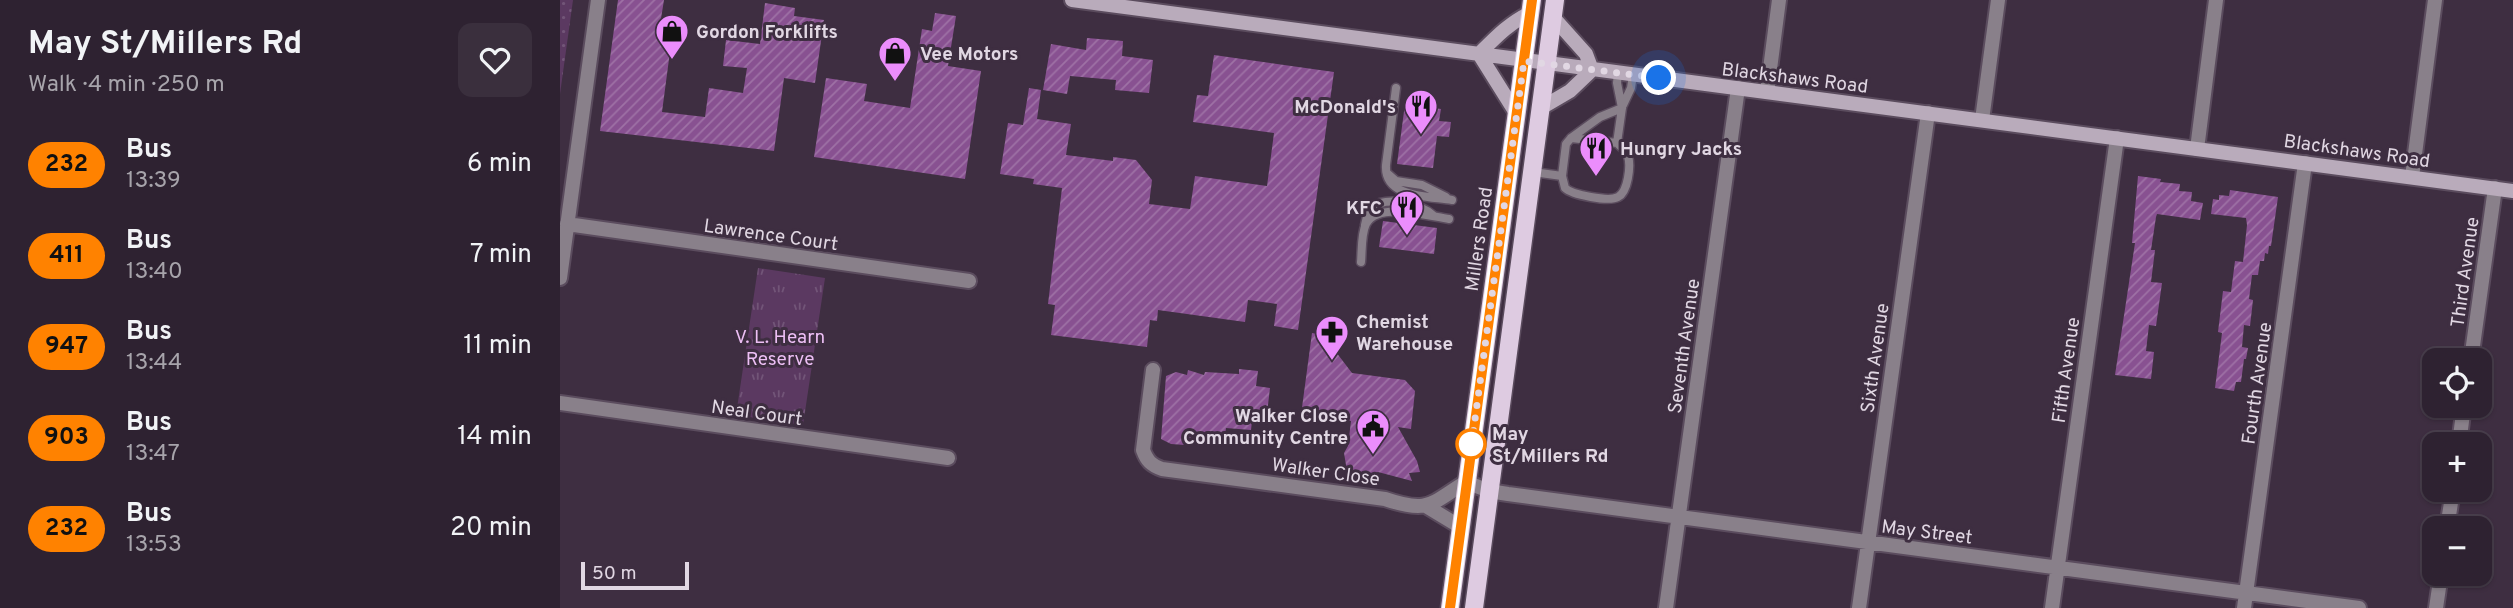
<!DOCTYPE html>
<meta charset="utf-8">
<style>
body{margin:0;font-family:Overpass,sans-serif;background:#3a2f3d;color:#f1f3f6;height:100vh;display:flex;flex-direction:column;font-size:26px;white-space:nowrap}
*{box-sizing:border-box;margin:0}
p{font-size:23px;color:#a7a4ab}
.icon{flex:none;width:38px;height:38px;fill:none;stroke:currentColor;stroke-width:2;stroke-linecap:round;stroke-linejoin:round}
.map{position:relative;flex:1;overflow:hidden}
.details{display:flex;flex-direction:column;background:#2e2231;width:560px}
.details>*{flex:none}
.badge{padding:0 14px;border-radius:23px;font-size:24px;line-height:46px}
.controls{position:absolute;left:1862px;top:348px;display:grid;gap:14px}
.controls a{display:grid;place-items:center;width:70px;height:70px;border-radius:14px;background:#2e2231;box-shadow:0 2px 5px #0004,0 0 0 2px #493f4d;font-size:35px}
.scale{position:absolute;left:21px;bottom:18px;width:108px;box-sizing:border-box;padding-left:7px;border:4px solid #e1d7e3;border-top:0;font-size:19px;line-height:24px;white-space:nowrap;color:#e1d7e3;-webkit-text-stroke:5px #3e2e41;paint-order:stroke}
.you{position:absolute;width:35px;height:35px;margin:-18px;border:5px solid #fff;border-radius:50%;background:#1a73e8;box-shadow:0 0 0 10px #1a73e833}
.map>.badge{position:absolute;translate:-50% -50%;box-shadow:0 0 0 4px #fff}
.round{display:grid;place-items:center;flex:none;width:74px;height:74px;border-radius:14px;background:#3a2f3d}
.headline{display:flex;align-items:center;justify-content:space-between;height:119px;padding:0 28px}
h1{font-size:33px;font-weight:700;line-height:52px}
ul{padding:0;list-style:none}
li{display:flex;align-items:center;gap:21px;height:91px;padding:0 28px}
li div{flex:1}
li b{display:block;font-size:26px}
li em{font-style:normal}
li .badge{min-width:77px;font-weight:700;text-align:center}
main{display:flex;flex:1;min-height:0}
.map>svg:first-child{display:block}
.grass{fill:url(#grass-dots)}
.park{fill:url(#park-tufts)}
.building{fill:url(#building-hatch)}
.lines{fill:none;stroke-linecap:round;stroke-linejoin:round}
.service-casing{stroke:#5b4c5e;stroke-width:11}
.minor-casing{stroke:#5b4c5e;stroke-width:18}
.secondary-casing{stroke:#5b4c5e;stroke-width:18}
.primary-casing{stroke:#5b4c5e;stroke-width:21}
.service{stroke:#89808a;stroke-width:8}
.minor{stroke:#89808a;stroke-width:14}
.secondary{stroke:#b9abbb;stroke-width:14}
.primary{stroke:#decbe1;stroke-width:18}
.line-casing{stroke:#fff;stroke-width:16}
.line{stroke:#ff8200;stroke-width:10}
.walk{stroke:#e1d7e3;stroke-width:7;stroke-dasharray:0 12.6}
.stop-dot{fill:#fff;stroke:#ff8200;stroke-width:3.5}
.labels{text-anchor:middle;stroke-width:6;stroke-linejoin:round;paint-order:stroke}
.poi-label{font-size:19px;font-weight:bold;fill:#e1d7e3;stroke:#3e2e41;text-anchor:start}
.street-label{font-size:19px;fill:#e1d7e3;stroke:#3e2e41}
.park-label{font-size:19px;fill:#edbff5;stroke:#3e2e41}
.stop-label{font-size:19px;font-weight:bold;fill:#e1d7e3;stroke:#3e2e41;text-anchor:start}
</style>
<main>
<section class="details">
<div class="headline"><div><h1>May St/Millers Rd</h1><p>Walk · 4 min · 250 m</p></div><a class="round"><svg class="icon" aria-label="heart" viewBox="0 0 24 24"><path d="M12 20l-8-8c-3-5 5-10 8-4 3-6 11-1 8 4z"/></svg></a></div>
<ul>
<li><span class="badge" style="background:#ff8200;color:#111">232</span><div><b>Bus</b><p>13:39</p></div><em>6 min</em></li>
<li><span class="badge" style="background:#ff8200;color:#111">411</span><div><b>Bus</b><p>13:40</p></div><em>7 min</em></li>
<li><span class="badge" style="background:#ff8200;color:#111">947</span><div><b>Bus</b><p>13:44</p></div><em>11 min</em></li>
<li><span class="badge" style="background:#ff8200;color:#111">903</span><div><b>Bus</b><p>13:47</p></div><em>14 min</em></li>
<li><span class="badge" style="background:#ff8200;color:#111">232</span><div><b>Bus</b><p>13:53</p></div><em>20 min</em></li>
</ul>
</section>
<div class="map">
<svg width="1953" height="608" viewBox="0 0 1953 608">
<defs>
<pattern id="grass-dots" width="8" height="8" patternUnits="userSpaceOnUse" patternTransform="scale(1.75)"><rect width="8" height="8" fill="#5b3961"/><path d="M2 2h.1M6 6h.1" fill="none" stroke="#725578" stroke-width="1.8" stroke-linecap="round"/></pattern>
<pattern id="park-tufts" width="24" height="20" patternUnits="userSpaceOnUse" patternTransform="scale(1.75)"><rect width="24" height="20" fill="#5b3961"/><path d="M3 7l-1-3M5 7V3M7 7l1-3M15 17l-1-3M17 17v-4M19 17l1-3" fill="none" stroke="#725578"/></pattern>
<pattern id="building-hatch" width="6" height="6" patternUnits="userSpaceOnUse" patternTransform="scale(1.75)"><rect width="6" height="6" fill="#885191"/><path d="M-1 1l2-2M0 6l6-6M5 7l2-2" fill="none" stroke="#9e71a5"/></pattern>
</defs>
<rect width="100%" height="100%" fill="#3e2e41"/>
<path class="grass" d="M0 0H13L0 94Z"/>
<path class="park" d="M198 268 265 278 243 425 176 415Z"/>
<path class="building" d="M58 0H104L99 31H104L102 42 111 44 102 112 145 117 149 88 183 93 187 68 163 66 166 40 200 44 205 3 235 8 234 16 264 20 255 83 224 78 214 151 40 131Z
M375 13 396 16 388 66 421 71 405 179 254 157 266 78 307 84 304 101 350 108 362 29 372 31Z
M527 38 563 41 562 56 593 60 589 93 555 90 556 80 510 76 507 94 483 90 491 44 526 50Z
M654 55 774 72 738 330 714 326 717 304 688 300 685 322 598 310 597 321 590 320 587 347 491 335 495 305 488 304 502 188 473 184 474 179 440 174 448 123 463 125 469 88 481 90 477 119 511 124 506 155 553 161V157L576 160 592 180 589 204 630 209 635 176 707 186 714 133 633 122 637 95 648 96Z
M845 104 881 109 879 121 891 122 889 137 877 136 873 168 837 164Z
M1578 176 1601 179 1600 182 1620 184 1619 191 1632 192 1631 201 1643 203 1640 220 1597 214 1596 217 1591 250H1595L1591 282 1602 283 1596 326 1589 325 1586 351 1594 352 1591 379 1555 375 1575 243H1572Z
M1670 190 1718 197 1711 246H1709L1708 254 1705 253 1704 261H1700L1698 275H1692L1689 299 1693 300 1690 326 1684 325 1682 347 1688 348 1686 359H1684L1681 382H1676L1674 391 1655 388 1662 333 1658 332 1663 291 1671 292 1675 261 1683 262 1687 225 1686 218 1651 214 1653 199 1659 200V195L1669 196Z
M823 221 877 228 874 254 819 247Z
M752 333 763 335 792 373 845 380 855 391 851 429 838 427 857 461 860 472 849 473 852 481 818 472 806 477 785 474 786 465 784 453 788 446 791 421 741 415Z
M679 369 698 371 696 386 710 388 707 413 693 412 691 430 666 428 665 435 630 431 634 442 625 445 611 444 601 439 606 376 616 372 627 375 628 370 644 375 645 372 679 374Z"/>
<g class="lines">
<defs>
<path id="service" d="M836 88 826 165C824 198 867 196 892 200
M1063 105 1071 88 1073 75
M1011 138 1057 143 1062 108 1057 83 1058 73
M1057 143C1061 147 1066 151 1068 156 1071 166 1068 192 1058 197 1049 202 1012 195 1005 188L1002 176 1006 144 1011 138 1040 117 1062 108
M973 172 1002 176
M828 174 836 181 862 185 886 197
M805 225 809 208C827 196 858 202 874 216
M801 262C802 251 801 234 806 224 818 201 868 216 889 219"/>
<path id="minor" d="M1207 92 1219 0
M1422 120 1438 0
M1637 149 1656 0
M1852 177 1875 0
M7 224 409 281
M0 278 38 0
M1911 360 1935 188
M593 370 583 450C587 461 591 465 602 469L825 499C869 514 870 504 906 482L929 491 948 494 1799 608
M0 403 388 458
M1899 444 1904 406
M866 506 899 526
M1887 528 1893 490
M1106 608 1178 88
M1299 608 1368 113
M1492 608 1557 138
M1684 608 1745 163
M1876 608 1881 574"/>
<path id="secondary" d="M512 0 1953 191
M992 16 1026 54 1032 70
M919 54 956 113
M919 54C935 38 949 23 970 13
M981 108 1010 91 1032 70"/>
<path id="primary" d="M890 608 972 0
M914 608 995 0"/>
</defs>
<use href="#service" class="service-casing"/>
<use href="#minor" class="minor-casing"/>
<use href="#secondary" class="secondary-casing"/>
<use href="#primary" class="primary-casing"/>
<use href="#service" class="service"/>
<use href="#minor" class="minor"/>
<use href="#secondary" class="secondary"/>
<use href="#primary" class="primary"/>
</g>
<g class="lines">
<defs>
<path id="line" d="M890 608 972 0"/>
</defs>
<use href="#line" class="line-casing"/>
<use href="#line" class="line"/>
<path class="walk" d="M911 444 910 456 964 61 1099 78"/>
</g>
<defs>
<symbol id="shop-pin" viewBox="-11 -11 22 30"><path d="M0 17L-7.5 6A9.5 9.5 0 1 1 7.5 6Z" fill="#eb8dfc" stroke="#3e2e41"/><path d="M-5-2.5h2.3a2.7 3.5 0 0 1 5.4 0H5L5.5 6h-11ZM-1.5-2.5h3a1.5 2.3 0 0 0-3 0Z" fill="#111"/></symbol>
<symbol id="restaurant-pin" viewBox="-11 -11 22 30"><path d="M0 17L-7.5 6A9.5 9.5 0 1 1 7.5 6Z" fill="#eb8dfc" stroke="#3e2e41"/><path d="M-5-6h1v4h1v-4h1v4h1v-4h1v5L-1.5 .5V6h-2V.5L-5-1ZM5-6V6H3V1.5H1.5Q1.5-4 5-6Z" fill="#111"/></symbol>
<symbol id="pharmacy-pin" viewBox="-11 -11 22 30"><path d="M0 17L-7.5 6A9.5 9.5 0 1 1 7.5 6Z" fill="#eb8dfc" stroke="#3e2e41"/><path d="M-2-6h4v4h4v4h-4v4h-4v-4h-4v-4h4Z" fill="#111"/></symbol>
<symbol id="civic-pin" viewBox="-11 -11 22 30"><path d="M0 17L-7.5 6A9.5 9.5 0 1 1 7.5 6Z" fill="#eb8dfc" stroke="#3e2e41"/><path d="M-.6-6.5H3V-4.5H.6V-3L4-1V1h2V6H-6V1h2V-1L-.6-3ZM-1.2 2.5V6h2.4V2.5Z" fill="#111"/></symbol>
</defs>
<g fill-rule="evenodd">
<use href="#shop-pin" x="93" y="12" width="38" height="52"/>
<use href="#shop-pin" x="316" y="34" width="38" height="52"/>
<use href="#restaurant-pin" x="842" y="87" width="38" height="52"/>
<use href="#restaurant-pin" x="1017" y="129" width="38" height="52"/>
<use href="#restaurant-pin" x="828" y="188" width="38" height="52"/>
<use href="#pharmacy-pin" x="753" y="313" width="38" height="52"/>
<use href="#civic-pin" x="794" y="407" width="38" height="52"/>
</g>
<circle class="stop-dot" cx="911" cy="444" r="14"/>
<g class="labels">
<g class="poi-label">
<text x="136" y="38">Gordon Forklifts</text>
<text x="360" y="60">Vee Motors</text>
<text x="836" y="113" text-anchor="end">McDonald's</text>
<text x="1060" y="155">Hungry Jacks</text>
<text x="822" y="214" text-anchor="end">KFC</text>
<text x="796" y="328">Chemist<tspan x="796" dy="22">Warehouse</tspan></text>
<text x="788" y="422" text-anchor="end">Walker Close<tspan x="788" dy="22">Community Centre</tspan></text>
</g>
<g class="street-label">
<text transform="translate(1235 77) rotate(7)" y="7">Blackshaws Road</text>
<text transform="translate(1797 150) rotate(8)" y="7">Blackshaws Road</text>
<text transform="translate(211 234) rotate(8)" y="7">Lawrence Court</text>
<text transform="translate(918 239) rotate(-82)" y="7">Millers Road</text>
<text transform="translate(1904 272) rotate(-82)" y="7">Third Avenue</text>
<text transform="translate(1123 346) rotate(-82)" y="7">Seventh Avenue</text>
<text transform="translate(1314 358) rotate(-82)" y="7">Sixth Avenue</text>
<text transform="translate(1505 370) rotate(-82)" y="7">Fifth Avenue</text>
<text transform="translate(1696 383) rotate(-82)" y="7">Fourth Avenue</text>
<text transform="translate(197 412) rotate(8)" y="7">Neal Court</text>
<text transform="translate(766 471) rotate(8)" y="7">Walker Close</text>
<text transform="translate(1367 531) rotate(7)" y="7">May Street</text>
</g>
<g class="park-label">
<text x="220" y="343">V. L. Hearn<tspan x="220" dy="22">Reserve</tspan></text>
</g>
<g class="stop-label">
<text x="932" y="440">May<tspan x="932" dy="22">St/Millers Rd</tspan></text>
</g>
</g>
</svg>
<div class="controls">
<a><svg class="icon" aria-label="locate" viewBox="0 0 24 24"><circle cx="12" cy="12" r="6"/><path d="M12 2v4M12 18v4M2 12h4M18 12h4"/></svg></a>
<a>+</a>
<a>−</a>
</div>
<div class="scale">50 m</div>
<div class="you" style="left:1099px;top:78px"></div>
</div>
</main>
